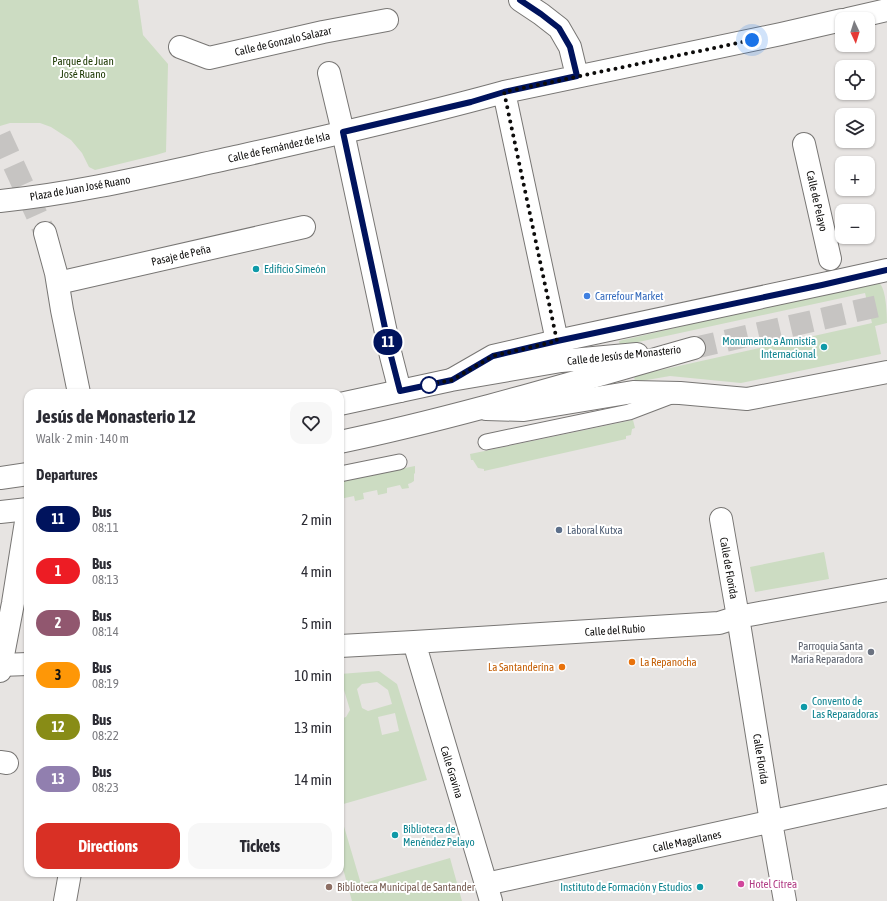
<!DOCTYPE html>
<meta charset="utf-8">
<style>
body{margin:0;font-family:"Asap Condensed",sans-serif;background:#f7f7f7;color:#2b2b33;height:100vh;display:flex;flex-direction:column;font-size:15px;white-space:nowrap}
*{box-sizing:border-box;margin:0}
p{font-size:13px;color:#7c7c81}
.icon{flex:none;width:22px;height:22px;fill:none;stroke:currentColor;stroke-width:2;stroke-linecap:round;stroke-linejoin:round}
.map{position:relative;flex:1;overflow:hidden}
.panel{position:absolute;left:24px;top:389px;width:320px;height:488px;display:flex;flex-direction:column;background:#fff;border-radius:12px;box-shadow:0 1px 3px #0004}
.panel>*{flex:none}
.badge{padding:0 8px;border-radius:13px;font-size:14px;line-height:26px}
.needle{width:26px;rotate:176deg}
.buttons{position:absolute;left:835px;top:12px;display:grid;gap:8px}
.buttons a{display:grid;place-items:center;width:40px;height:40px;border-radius:8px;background:#fff;box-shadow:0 1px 3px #0004;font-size:20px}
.you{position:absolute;width:20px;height:20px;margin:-10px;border:3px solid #fff;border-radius:50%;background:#1a73e8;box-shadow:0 0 0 6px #1a73e833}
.map>.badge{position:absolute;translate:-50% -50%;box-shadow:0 0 0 2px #fff}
h2{padding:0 12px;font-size:15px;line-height:36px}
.round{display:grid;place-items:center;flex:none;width:42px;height:42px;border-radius:12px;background:#f7f7f7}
.summary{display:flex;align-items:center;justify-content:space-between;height:68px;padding:0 12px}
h1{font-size:19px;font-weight:700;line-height:30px}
.action{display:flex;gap:8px;margin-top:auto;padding:8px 12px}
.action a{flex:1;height:46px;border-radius:12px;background:#d93025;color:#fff;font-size:16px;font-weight:700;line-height:46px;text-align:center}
.action a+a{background:#f7f7f7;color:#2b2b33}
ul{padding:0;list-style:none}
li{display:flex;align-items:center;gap:12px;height:52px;padding:0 12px}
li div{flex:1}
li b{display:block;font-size:15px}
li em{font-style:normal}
li .badge{min-width:44px;font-weight:700;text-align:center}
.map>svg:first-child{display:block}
.green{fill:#ccdcc2;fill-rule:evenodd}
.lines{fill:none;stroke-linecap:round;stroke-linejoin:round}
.secondary-tunnel{stroke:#c6c4c2;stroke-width:22;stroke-dasharray:22 11;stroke-linecap:butt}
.primary-tunnel{stroke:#c6c4c2;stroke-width:22;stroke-dasharray:22 11;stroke-linecap:butt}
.service-casing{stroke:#787674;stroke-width:17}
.pedestrian-casing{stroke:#787674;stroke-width:24}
.minor-casing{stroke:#787674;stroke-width:24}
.secondary-casing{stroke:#787674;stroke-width:24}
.primary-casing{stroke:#787674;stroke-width:24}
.service{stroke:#fff;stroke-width:15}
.pedestrian{stroke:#fff;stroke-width:22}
.minor{stroke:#fff;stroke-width:22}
.secondary{stroke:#fff;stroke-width:22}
.primary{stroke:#fff;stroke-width:22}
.line-casing{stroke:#fff;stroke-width:9}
.line{stroke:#00135d;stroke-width:6}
.walk{stroke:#0d0c0b;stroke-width:4;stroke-dasharray:0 7.2}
.culture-dot{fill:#0f9aa8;stroke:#fff;stroke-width:1.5}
.shop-dot{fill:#3f7fe0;stroke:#fff;stroke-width:1.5}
.stop-dot{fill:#fff;stroke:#00135d;stroke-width:2}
.service-dot{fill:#5c6f8a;stroke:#fff;stroke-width:1.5}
.worship-dot{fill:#6b7280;stroke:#fff;stroke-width:1.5}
.food-dot{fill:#e8710a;stroke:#fff;stroke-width:1.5}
.hotel-dot{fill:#d1479c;stroke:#fff;stroke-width:1.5}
.education-dot{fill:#8d6e63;stroke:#fff;stroke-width:1.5}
.labels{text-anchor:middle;stroke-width:4;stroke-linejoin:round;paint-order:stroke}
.street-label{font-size:11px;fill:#0d0c0b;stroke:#fff}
.park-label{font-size:11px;fill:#1b3700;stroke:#fff}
.culture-label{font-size:11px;fill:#0d838f;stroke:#fff;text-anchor:start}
.shop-label{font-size:11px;fill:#366cbe;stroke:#fff;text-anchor:start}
.service-label{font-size:11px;fill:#4e5e75;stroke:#fff;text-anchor:start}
.worship-label{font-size:11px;fill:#5b616d;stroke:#fff;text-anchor:end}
.food-label{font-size:11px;fill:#c56008;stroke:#fff;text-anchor:start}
.hotel-label{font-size:11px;fill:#b23c85;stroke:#fff;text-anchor:start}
.education-label{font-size:11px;fill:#785e54;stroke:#fff;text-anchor:start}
</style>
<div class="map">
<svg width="887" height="901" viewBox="0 0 887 901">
<rect width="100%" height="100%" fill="#e7e4e2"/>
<path class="green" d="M0 0H138L143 35 168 64 166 152 156 155 95 170 89 167 82 153 71 140 51 127 40 123H10L0 126Z
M874 281C876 282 878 282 880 284 886 290 887 314 887 323L875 326 881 354 741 383 670 376 635 382 634 376 872 323 865 293 620 346 619 341Z
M633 420 635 428 632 429 631 435 626 436V439L484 471V469L478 468 473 460H471L470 454Z
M415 466V473L414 474V481L411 483 408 484 409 488 402 489 400 485 387 488V493L378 495 377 490 363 493 364 499 355 501 354 496 340 499V481Z
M824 552 829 579 755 592 750 567Z
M379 671 397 684 427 780 340 805V719L346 717 350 710 344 690 340 689V674ZM377 682 388 690 392 704 368 711 362 708 357 689 362 684ZM395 713 399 731 382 735 378 717Z
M340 813 361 884 450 858 462 901H352L340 858Z"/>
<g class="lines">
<path class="secondary-tunnel" d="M0 135 45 233"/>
<path class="primary-tunnel" d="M694 348 887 304"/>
<defs>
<path id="service" d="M486 442 629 412 671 396
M340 474 399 462"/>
<path id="pedestrian" d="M180 47 209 58 323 32 387 20
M329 73 343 132
M804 144 830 259
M58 283 304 227
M414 642 486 884
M340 646 414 642 719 623 738 617 721 519
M0 665 28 664
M0 762 7 763
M65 901 70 873"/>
<path id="minor" d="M520 0 541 14 559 28 570 47 577 76
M848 19 887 10
M504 92 557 341
M343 132 391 356 400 391
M0 201C81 193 161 173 240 156 329 136 417 116 504 92L781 34 842 20
M453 379 493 356 557 341 837 281 887 270
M486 409 524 410 633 392 680 393 747 399 887 372
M0 671 13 603 28 509
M491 901 486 884 887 796
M785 901 771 822 738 617 887 590"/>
<path id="secondary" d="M45 233 56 273 62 310 79 393"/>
<path id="primary" d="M340 404 451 380 561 361 637 354
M340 442C460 417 577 381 694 348
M0 478 28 474
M0 512 28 509"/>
</defs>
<use href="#service" class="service-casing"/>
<use href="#pedestrian" class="pedestrian-casing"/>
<use href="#minor" class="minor-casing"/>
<use href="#secondary" class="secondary-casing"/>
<use href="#primary" class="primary-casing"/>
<use href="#service" class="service"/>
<use href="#pedestrian" class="pedestrian"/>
<use href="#minor" class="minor"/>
<use href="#secondary" class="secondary"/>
<use href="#primary" class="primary"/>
</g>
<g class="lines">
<defs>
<path id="line" d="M520 0 541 14 559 28 570 47 577 76 504 92 471 102 343 132 391 356 400 391 452 380 493 356 557 341 822 285 887 270"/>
</defs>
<use href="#line" class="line-casing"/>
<use href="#line" class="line"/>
<path class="walk" d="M429 385H426L452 380 493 356 557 341 504 92 752 40"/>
</g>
<g class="culture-dot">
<circle cx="256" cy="269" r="4"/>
<circle cx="824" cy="347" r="4"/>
<circle cx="804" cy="707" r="4"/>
<circle cx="395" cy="835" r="4"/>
<circle cx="700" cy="887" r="4"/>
</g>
<circle class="shop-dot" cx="587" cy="296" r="4"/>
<circle class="stop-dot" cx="429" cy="385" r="8"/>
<circle class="service-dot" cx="559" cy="530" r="4"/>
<circle class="worship-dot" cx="871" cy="652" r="4"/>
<g class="food-dot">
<circle cx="632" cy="662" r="4"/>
<circle cx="562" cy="667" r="4"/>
</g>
<circle class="hotel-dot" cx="741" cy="884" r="4"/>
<circle class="education-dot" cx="329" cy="887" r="4"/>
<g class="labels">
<g class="street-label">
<text transform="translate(283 41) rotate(-13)" y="4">Calle de Gonzalo Salazar</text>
<text transform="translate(279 147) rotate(-13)" y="4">Calle de Fernández de Isla</text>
<text transform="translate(80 188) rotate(-10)" y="4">Plaza de Juan José Ruano</text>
<text transform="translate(817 201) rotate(77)" y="4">Calle de Pelayo</text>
<text transform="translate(181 255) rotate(-13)" y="4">Pasaje de Peña</text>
<text transform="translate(624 355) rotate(-6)" y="4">Calle de Jesús de Monasterio</text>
<text transform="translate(729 568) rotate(80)" y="4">Calle de Florida</text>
<text transform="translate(615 630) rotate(-4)" y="4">Calle del Rubio</text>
<text transform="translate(761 759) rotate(81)" y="4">Calle Florida</text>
<text transform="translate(452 772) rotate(73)" y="4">Calle Gravina</text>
<text transform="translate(687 841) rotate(-12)" y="4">Calle Magallanes</text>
</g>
<g class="park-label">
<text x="83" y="65">Parque de Juan<tspan x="83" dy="13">José Ruano</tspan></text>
</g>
<g class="culture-label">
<text x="264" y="273">Edificio Simeón</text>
<text x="816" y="345" text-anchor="end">Monumento a Amnistía<tspan x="816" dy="13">Internacional</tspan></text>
<text x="812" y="705">Convento de<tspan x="812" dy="13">Las Reparadoras</tspan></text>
<text x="403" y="833">Biblioteca de<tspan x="403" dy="13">Menéndez Pelayo</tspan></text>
<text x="692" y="891" text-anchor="end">Instituto de Formación y Estudios</text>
</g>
<g class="shop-label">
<text x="595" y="300">Carrefour Market</text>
</g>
<g class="service-label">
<text x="567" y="534">Laboral Kutxa</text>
</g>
<g class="worship-label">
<text x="863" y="650">Parroquia Santa<tspan x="863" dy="13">María Reparadora</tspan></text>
</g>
<g class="food-label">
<text x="640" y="666">La Repanocha</text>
<text x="554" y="671" text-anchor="end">La Santanderína</text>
</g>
<g class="hotel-label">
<text x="749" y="888">Hotel Citrea</text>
</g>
<g class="education-label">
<text x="337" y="891">Biblioteca Municipal de Santander</text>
</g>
</g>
</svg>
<div class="buttons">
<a><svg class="needle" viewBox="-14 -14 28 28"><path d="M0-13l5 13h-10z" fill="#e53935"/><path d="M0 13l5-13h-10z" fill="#7c7c81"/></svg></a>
<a><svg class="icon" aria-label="locate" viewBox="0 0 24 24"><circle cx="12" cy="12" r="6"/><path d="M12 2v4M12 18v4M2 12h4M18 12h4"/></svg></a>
<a><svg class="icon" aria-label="layers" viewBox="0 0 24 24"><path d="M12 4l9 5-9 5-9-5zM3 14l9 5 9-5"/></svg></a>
<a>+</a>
<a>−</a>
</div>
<div class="you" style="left:752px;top:40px"></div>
<b class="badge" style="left:388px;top:342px;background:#00135d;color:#fff">11</b>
<section class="panel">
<div class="summary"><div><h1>Jesús de Monasterio 12</h1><p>Walk · 2 min · 140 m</p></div><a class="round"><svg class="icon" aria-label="heart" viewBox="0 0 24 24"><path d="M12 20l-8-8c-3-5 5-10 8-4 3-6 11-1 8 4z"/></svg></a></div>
<h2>Departures</h2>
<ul>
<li><span class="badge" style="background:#00135d;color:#fff">11</span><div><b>Bus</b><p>08:11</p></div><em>2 min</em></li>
<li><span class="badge" style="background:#ed1c24;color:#fff">1</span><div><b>Bus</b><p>08:13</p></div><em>4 min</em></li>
<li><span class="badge" style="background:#91576f;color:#fff">2</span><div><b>Bus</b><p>08:14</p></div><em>5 min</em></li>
<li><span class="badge" style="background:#fe9707;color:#111">3</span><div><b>Bus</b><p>08:19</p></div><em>10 min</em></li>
<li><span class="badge" style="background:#888c16;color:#fff">12</span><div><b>Bus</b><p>08:22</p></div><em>13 min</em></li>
<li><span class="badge" style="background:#917faf;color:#fff">13</span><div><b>Bus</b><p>08:23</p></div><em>14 min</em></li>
</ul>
<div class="action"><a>Directions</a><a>Tickets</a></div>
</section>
</div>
